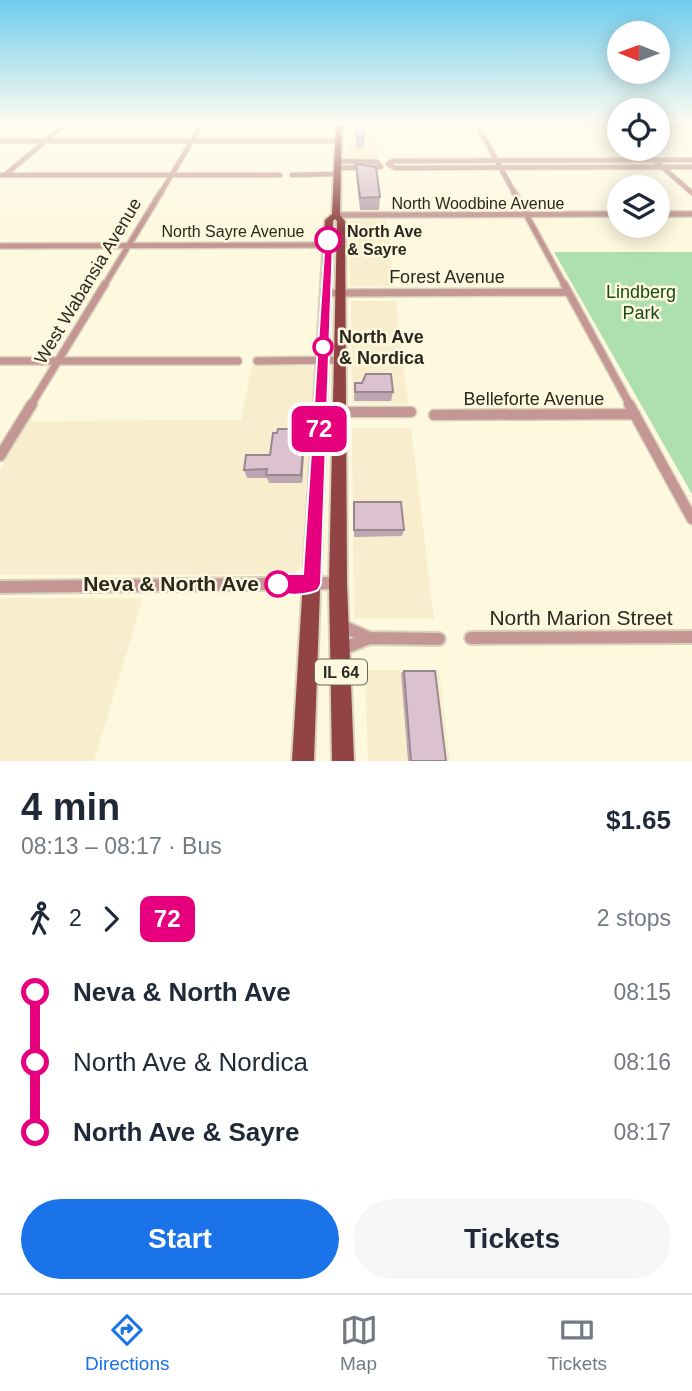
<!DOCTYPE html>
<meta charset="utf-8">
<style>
body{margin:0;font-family:Arial,sans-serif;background:#f6f6f7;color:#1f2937;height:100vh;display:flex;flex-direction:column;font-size:26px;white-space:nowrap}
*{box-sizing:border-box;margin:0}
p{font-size:23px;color:#747a83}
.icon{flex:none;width:38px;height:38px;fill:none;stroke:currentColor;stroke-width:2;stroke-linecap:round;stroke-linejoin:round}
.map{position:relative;height:761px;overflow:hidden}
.side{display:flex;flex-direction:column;background:#fff;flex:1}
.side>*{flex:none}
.badge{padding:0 14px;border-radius:10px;font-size:24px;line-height:46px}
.needle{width:46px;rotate:271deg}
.fabs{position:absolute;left:607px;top:21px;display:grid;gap:14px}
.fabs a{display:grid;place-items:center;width:63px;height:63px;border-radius:50%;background:#fff;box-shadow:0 4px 18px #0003;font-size:35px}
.map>.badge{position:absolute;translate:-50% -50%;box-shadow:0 0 0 4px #fff}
.legs{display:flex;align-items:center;gap:10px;height:77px;padding:0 21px;font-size:23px}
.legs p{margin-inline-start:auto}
.headline{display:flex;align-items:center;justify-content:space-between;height:119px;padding:0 21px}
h1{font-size:38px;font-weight:700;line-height:52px}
.action{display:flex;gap:14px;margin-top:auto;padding:14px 21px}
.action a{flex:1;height:80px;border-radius:42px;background:#1a73e8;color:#fff;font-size:28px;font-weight:700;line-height:80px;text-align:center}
.action a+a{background:#f6f6f7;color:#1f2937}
ul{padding:0 21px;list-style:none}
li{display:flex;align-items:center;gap:24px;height:70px;font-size:26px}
li i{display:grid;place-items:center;width:10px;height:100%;margin:0 9px;background:currentColor}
li i::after{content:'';width:18px;height:18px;margin:-9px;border:5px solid;border-radius:50%;background:#fff}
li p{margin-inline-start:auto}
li:first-child i{background:linear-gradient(#0000 50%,currentColor 0)}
li:last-child i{background:linear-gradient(currentColor 50%,#0000 0)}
.dock{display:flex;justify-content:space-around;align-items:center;height:98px;border-top:2px solid #e0e1e3;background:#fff;font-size:19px;color:#747a83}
.dock a{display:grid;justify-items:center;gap:4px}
.dock .current{color:#1a73e8}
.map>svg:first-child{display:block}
.built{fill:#f8eece}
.green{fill:#aedfae}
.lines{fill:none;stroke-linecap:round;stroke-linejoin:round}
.street-far4-casing{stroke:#d8d3bc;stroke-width:6}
.street-far3-casing{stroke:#d8d3bc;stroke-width:8}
.street-far2-casing{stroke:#d8d3bc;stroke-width:10}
.street-far1-casing{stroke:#d8d3bc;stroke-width:13}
.street-casing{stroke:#d8d3bc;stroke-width:16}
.primary-casing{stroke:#d8d3bc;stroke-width:4}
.street-far4{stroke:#c59794;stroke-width:4.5}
.street-far3{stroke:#c59794;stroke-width:5}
.street-far2{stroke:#c59794;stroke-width:7}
.street-far1{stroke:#c59794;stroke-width:10}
.street{stroke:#c59794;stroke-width:12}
.primary{fill:#924445;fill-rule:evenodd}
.wall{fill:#bda7b1}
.shaded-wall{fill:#9a8890}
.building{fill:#dcc2ce;stroke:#9a8890;stroke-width:2}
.line-1{fill:#e6007e;stroke:#fff;stroke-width:2}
.stop-1-dot{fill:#fff;stroke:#e6007e;stroke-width:3.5}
.labels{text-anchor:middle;stroke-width:5;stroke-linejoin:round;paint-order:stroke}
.far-street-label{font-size:16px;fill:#2b281f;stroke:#fef8df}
.far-stop-label{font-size:16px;font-weight:bold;fill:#2b281f;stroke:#fef8df;text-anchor:start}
.shield{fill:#fef8df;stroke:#6a6659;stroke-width:2}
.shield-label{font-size:16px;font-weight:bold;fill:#2b281f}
.street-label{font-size:18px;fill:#2b281f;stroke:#fef8df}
.park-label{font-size:18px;fill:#174a1b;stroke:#fef8df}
.stop-label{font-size:18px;font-weight:bold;fill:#2b281f;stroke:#fef8df;text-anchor:start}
.near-stop-label{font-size:21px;font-weight:bold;fill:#2b281f;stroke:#fef8df;text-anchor:end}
.near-street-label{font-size:21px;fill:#2b281f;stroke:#fef8df}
</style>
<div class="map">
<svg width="692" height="761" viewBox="0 0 692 761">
<rect width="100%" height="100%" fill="#fef8df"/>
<path class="built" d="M375 128 379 159H349V129Z
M350 220H386L394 286H350Z
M351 301H396L408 404 352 403Z
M252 366H307L316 368 303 564 294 575H0V469L29 421 241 420Z
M352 428H411L434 619H354Z
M0 598H143L94 761H0Z
M365 670H439L450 761H368Z"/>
<path class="green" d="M554 252H692V494Z"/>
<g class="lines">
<defs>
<path id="street-far4" d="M476 123 515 194
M339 126H620
M658 126H692
M0 141H338
M642 149 692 193
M388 164 395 168 692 167
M388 164 393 161 692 160
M337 168 381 167 377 162 338 161
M0 175H280
M5 175 67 123
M292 175 337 174
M160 194 203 123"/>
<path id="street-far3" d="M514 192 565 286
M658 214H692
M336 215 620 214
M0 246 341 245
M104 286 161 192"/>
<path id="street-far2" d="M564 284 630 405
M326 293 568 292
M0 361H238
M257 361 340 360
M31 405 105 284"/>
<path id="street-far1" d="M629 404 692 519
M320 412H411
M434 415 635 414
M0 456 32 404"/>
<path id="street" d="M0 587 338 583
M340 625 369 638
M471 638 692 637
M340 650 369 638 439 639"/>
<path id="primary" d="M336 123H342L340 215 345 221 347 583 354 761H332L329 583 337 221 335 219 333 221 314 761H292L325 220 332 214Z"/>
</defs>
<use href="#street-far4" class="street-far4-casing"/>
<use href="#street-far3" class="street-far3-casing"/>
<use href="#street-far2" class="street-far2-casing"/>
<use href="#street-far1" class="street-far1-casing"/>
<use href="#street" class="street-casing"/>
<use href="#primary" class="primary-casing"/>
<use href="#street-far4" class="street-far4"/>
<use href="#street-far3" class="street-far3"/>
<use href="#street-far2" class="street-far2"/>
<use href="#street-far1" class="street-far1"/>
<use href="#street" class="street"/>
<use href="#primary" class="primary"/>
</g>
<path class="wall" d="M356 123 364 138V147H356Z
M356 164 380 197 379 210H360L356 175Z
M355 383 393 392 391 401H354Z
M305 438 302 483H269L267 478H247L244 470Z
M354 502 404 530 402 536 354 537Z
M404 671 446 761H408L401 673Z"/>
<path class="shaded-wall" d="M304 429 305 438 302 483 301 475Z"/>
<path class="building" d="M356 123H363L364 138H357Z
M356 164 376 167 380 197 360 198Z
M366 374H391L393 392H355V383H362Z
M278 429H304L301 475H266L267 469 244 470 246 455H270L273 433H277Z
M354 502H401L404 530H354Z
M404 671H435L446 761H411Z"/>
<linearGradient id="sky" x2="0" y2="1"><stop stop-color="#6fcced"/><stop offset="0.54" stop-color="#fffcf1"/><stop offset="1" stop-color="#fffcf1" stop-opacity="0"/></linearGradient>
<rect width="692" height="229" fill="url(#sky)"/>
<path class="line-1" d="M325 238 333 240 321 584 318 590C306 596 284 596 271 591L268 584 271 577 278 574H303Z"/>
<g class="stop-1-dot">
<circle cx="328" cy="240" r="12"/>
<circle cx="323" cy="347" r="9"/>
<circle cx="278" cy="584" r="12"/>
</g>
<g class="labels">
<g class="far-street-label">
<text x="478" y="209">North Woodbine Avenue</text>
<text x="233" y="237">North Sayre Avenue</text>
</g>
<g class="far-stop-label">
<text x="347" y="237">North Ave<tspan x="347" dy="18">&amp; Sayre</tspan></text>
</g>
<rect class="shield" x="315" y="659.5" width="52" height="25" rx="5"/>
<g class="shield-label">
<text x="341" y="678">IL 64</text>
</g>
<g class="street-label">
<text x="447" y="283">Forest Avenue</text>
<text transform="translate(88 281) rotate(-59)" y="6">West Wabansia Avenue</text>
<text x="534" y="405">Belleforte Avenue</text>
</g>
<g class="park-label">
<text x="641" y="298">Lindberg<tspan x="641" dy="21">Park</tspan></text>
</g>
<g class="stop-label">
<text x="339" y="343">North Ave<tspan x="339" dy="21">&amp; Nordica</tspan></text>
</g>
<g class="near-stop-label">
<text x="259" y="591">Neva &amp; North Ave</text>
</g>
<g class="near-street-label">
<text x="581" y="625">North Marion Street</text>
</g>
</g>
</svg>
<div class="fabs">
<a><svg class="needle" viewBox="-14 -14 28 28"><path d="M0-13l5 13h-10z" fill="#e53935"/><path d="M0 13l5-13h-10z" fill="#747a83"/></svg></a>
<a><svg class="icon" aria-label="locate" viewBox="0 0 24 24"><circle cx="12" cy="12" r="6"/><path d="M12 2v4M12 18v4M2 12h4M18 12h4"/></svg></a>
<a><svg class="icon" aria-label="layers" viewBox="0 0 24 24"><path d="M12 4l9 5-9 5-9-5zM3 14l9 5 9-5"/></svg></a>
</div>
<b class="badge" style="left:319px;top:429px;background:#e6007e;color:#fff">72</b>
</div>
<section class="side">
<div class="headline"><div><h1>4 min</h1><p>08:13 – 08:17 · Bus</p></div><b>$1.65</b></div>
<div class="legs"><svg class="icon" aria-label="walk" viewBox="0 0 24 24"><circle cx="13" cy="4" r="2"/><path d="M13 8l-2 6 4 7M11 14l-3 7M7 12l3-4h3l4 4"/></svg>2<svg class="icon" aria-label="forward" viewBox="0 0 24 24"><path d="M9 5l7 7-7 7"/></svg><b class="badge" style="background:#e6007e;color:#fff">72</b><p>2 stops</p></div>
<ul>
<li><i style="color:#e6007e"></i><b>Neva &amp; North Ave</b><p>08:15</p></li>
<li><i style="color:#e6007e"></i><span>North Ave &amp; Nordica</span><p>08:16</p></li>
<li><i style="color:#e6007e"></i><b>North Ave &amp; Sayre</b><p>08:17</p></li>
</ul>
<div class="action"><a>Start</a><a>Tickets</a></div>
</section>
<nav class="dock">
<a class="current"><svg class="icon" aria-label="directions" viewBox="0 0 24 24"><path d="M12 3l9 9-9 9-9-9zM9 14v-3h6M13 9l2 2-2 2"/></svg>Directions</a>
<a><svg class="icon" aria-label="map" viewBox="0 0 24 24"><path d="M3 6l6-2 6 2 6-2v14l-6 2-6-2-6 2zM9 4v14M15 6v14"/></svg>Map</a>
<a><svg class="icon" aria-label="tickets" viewBox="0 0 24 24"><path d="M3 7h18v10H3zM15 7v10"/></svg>Tickets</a>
</nav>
